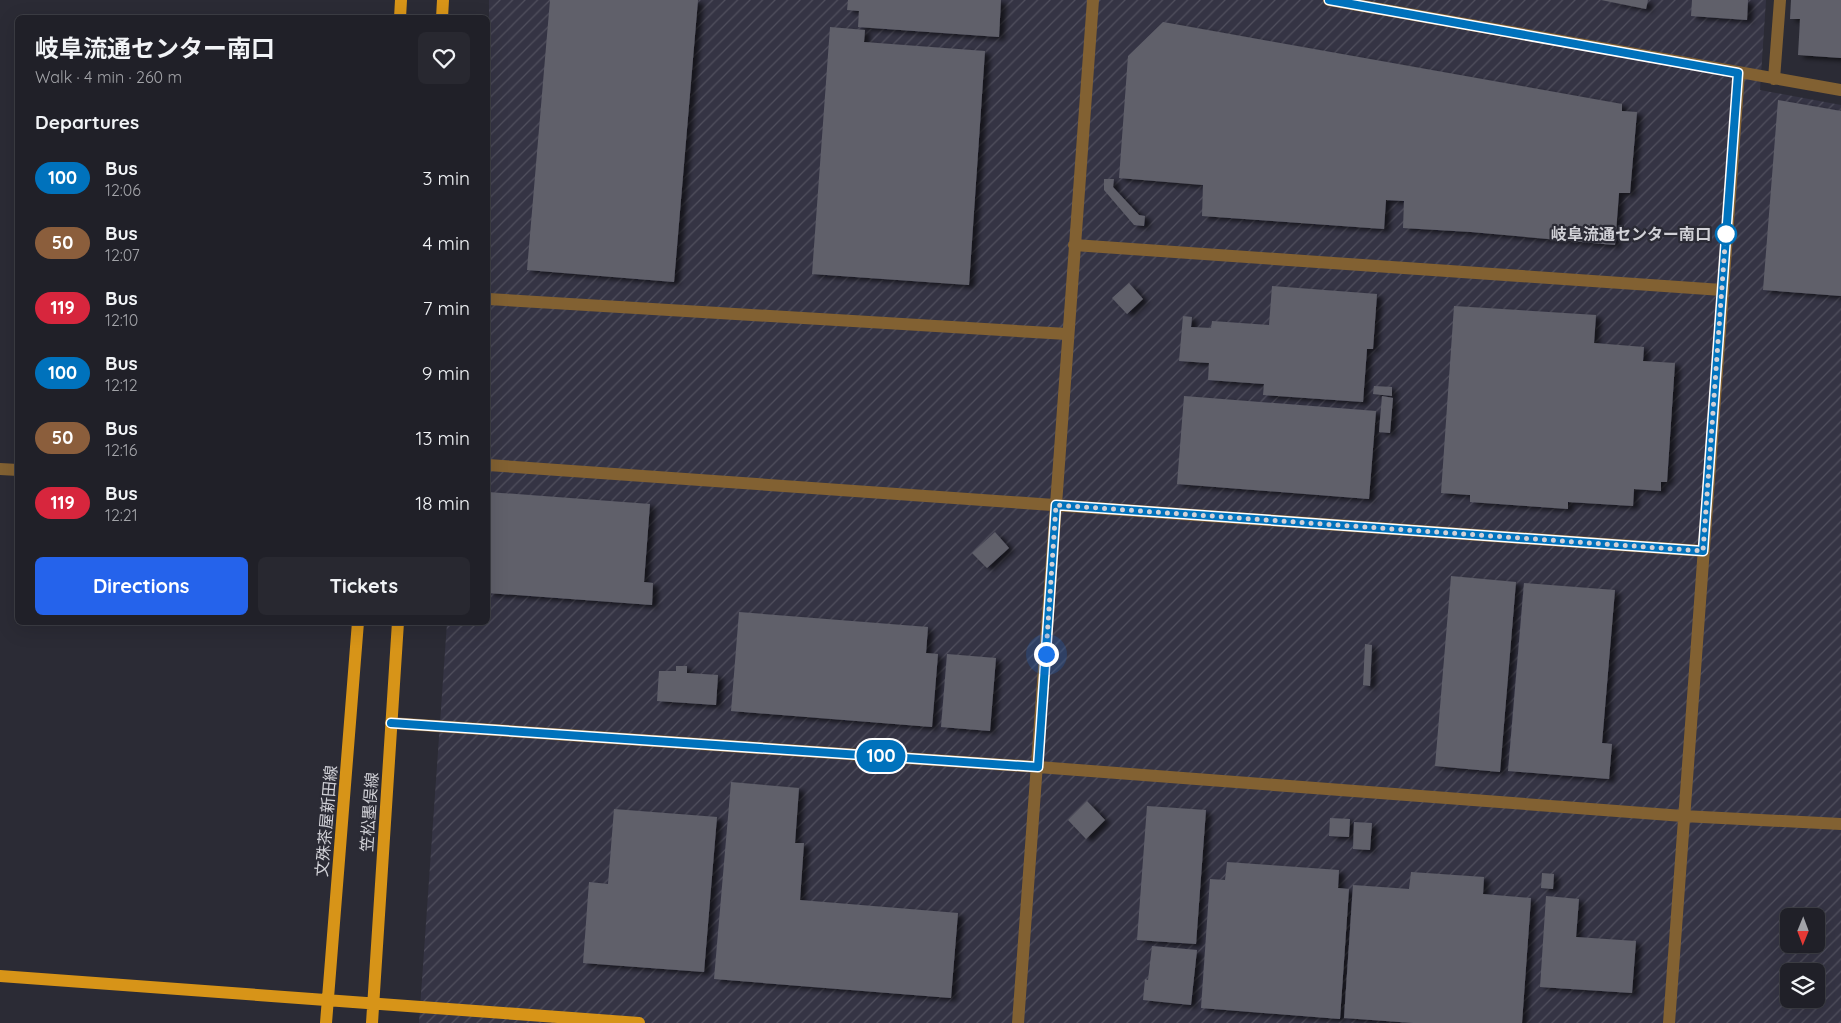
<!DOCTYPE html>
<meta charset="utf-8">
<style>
body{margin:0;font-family:Quicksand,"Noto Sans JP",sans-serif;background:#282830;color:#f1f3f6;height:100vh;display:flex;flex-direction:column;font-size:19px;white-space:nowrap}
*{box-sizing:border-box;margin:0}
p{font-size:16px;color:#a2a3a8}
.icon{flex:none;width:28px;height:28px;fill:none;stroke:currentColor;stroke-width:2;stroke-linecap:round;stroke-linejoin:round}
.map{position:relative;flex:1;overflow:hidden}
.sheet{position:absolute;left:15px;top:15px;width:475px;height:610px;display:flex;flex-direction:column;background:#202028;border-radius:8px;box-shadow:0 5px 20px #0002,0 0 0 1px #3d3e45}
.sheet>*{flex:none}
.badge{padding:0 10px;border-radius:16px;font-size:18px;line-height:32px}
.needle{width:32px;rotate:181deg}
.fabs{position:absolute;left:1780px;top:908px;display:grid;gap:10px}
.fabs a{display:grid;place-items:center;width:45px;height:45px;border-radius:8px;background:#202028;box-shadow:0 5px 20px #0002,0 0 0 1px #3d3e45;font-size:25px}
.you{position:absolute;width:25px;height:25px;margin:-12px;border:4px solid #fff;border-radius:50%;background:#1a73e8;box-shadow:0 0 0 8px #1a73e833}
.map>.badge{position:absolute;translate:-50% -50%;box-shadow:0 0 0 2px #fff}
h2{padding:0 20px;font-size:19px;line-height:45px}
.round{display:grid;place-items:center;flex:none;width:52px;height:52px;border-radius:8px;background:#282830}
.headline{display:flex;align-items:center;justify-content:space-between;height:85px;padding:0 20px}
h1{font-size:24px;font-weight:700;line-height:38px}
.cta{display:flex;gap:10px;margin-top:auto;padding:10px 20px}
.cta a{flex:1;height:58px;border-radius:8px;background:#2563eb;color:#fff;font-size:20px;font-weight:700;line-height:58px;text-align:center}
.cta a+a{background:#282830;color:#f1f3f6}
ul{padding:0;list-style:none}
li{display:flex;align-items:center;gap:15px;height:65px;padding:0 20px}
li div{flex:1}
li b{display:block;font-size:19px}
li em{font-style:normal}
li .badge{min-width:55px;font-weight:700;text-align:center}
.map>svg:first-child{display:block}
.industrial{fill:url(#industrial-furrows);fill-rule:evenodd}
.building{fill:#60606b;filter:url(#shadow)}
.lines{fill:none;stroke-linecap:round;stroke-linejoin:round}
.minor{stroke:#826132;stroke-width:12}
.major{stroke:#d79418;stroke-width:12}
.line-casing{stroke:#fff;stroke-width:11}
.line{stroke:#0072bc;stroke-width:8}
.walk{stroke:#d1d1d7;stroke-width:5;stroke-dasharray:0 9}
.stop-dot{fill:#fff;stroke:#0072bc;stroke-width:2.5}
.labels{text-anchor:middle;stroke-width:4.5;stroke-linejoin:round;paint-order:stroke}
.stop-label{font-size:16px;font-weight:bold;fill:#d1d1d7;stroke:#2b2b35;text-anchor:end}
.street-label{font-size:16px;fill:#d1d1d7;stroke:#2b2b35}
</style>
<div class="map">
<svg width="1841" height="1023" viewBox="0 0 1841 1023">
<defs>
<pattern id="industrial-furrows" width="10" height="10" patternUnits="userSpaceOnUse" patternTransform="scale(1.25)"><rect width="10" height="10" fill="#353444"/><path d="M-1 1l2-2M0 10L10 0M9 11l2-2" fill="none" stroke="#51505e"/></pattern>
<filter id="shadow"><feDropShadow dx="5.5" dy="3" stdDeviation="2.5" flood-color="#0009"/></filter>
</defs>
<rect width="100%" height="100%" fill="#2b2b35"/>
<path class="industrial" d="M489 0H1766L1760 90 1841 105V1023H419L447 623 488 622ZM1789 916H1816V944H1789ZM1789 971H1816V999H1789Z"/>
<path class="building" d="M550 0H698L674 282 527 270Z
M848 0H1001L999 37 858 27 859 11 847 10Z
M1601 0H1648L1646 9Z
M1692 0H1748L1747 20 1691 16Z
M1791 0H1841V58L1798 55 1800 19H1790Z
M1163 22 1622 104V111L1637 112 1630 193H1619L1615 245 1471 232 1403 228 1404 201 1386 200 1384 229 1202 216 1203 185 1119 178 1128 56Z
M830 27 865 30 864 42 985 51 969 285 812 274Z
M1778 100 1841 111V296L1763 290Z
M1104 179H1114L1113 187 1139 215 1145 216 1144 226 1134 225 1104 190Z
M1129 283 1143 299 1127 314 1112 298Z
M1272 286 1377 294 1373 349H1367L1363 402 1263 395 1264 384 1208 380 1209 363 1179 361 1183 316 1192 317 1191 327 1211 328 1212 321 1269 325Z
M1454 306 1596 315 1594 343 1644 347 1643 361 1675 363 1667 482H1661V491L1634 489 1633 506 1568 502V509L1470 502V495L1441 493Z
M1374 386 1392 387V396L1373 394Z
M1184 396 1376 411 1369 499 1177 484Z
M1382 396 1393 398 1390 433 1379 432Z
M488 492 650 504 644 582 653 583 652 605 488 593Z
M995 532 1009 548 987 568 972 553Z
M1451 576 1516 582 1500 772 1435 766Z
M1524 583 1615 590 1602 743 1612 744 1609 779 1508 771Z
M739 612 928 627 926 653 938 654 932 727 731 711Z
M1365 644 1372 645 1370 686 1363 685Z
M947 654 996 658 990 731 941 727Z
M676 666H687V673L718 675 716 705 657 701 659 671H676Z
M731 782 799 788 795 843H804L800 900 958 913 951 998 714 979Z
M1087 801 1105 820 1086 839 1068 820Z
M1147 806 1206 810 1196 944 1137 940Z
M614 809 717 817 704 972 583 963 589 882 608 884Z
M1330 818 1350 819 1349 837 1329 836Z
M1354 822 1372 823 1370 850 1353 849Z
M1227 862 1339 870 1338 888 1349 889 1340 1019 1201 1008 1210 879 1225 880Z
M1411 872 1484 877 1483 894 1531 898 1522 1023H1413L1344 1018 1353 885 1409 889Z
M1542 873 1554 874 1553 889 1541 888Z
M1546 896 1579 899 1576 937 1636 941 1632 993 1540 987Z
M1152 946 1197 950 1191 1005 1143 1000 1145 979 1148 980Z"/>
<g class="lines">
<path class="minor" d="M1329 0 1841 90
M1774 79 1780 0
M1074 245 1722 290
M488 299 1067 334
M488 465 1703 551
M0 469 18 470
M391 723 1038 767 1683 816 1841 824
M1018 1023 1093 0
M1669 1023 1739 73"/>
<path class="major" d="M400 18 401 0
M442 18 443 0
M0 976 639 1023
M326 1023 358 622
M372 1023 398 622"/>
</g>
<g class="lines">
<defs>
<path id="line" d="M391 723 1038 767 1056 505 1703 551 1738 73 1329 0"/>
</defs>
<use href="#line" class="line-casing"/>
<use href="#line" class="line"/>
<path class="walk" d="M1046 654 1056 505 1703 551 1726 231V234"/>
</g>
<circle class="stop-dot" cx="1726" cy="234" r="10"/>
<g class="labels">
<g class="stop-label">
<text x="1711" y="240">岐阜流通センター南口</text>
</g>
<g class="street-label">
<text transform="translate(369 812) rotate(-86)" y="6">笠松墨俣線</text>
<text transform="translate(326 821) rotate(-85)" y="6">文殊茶屋新田線</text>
</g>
</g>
</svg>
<div class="fabs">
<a><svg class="needle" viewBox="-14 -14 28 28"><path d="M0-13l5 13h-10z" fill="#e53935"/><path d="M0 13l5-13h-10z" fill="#a2a3a8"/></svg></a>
<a><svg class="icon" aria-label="layers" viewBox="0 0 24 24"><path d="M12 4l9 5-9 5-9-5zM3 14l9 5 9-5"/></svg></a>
</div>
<div class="you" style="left:1046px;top:654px"></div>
<b class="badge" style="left:881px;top:756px;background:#0072bc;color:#fff">100</b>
<section class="sheet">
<div class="headline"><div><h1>岐阜流通センター南口</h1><p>Walk · 4 min · 260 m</p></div><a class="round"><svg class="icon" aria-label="heart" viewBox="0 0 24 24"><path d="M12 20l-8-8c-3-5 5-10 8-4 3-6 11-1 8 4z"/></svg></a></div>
<h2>Departures</h2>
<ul>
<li><span class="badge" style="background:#0072bc;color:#fff">100</span><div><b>Bus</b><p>12:06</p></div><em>3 min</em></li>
<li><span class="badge" style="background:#8b5e3c;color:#fff">50</span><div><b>Bus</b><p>12:07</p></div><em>4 min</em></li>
<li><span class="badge" style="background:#d7263d;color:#fff">119</span><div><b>Bus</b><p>12:10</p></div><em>7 min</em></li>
<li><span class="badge" style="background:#0072bc;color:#fff">100</span><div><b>Bus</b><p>12:12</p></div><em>9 min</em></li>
<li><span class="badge" style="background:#8b5e3c;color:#fff">50</span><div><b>Bus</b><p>12:16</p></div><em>13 min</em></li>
<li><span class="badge" style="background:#d7263d;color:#fff">119</span><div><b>Bus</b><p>12:21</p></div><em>18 min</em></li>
</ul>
<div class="cta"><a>Directions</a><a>Tickets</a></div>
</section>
</div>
